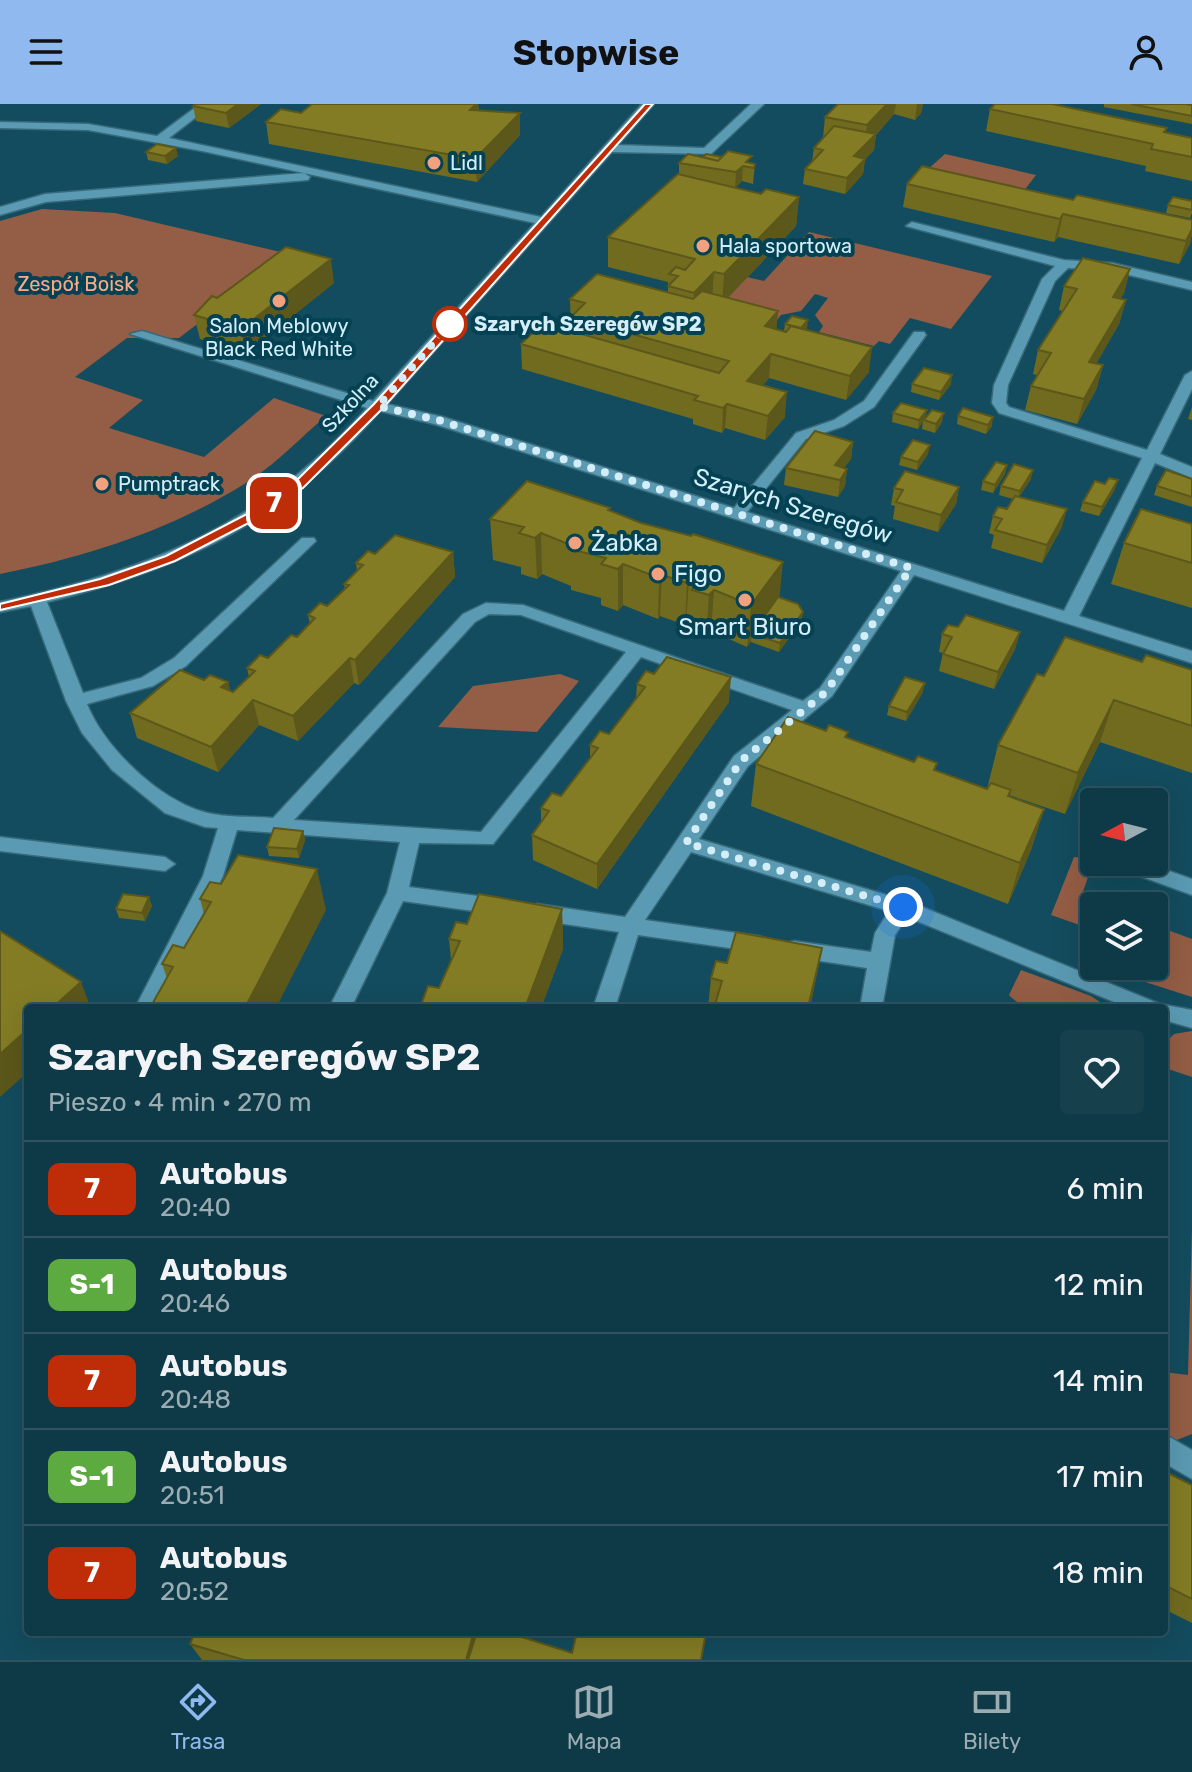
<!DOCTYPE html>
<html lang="pl">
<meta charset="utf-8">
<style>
body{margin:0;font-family:Rubik,sans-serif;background:#17404d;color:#f1f3f6;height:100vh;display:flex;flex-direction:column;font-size:30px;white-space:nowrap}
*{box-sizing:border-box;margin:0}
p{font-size:26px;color:#9bacb3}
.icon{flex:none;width:44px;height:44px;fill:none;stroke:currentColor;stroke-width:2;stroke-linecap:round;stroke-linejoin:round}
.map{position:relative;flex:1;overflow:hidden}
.panel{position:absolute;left:24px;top:900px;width:1144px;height:632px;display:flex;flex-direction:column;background:#0e3946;border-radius:8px;box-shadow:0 8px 32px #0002,0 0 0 2px #2e535f}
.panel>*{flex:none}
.badge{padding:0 16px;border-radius:12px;font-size:28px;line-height:52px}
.needle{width:52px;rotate:263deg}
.fabs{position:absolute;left:1080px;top:684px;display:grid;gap:16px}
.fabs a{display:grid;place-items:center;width:88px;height:88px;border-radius:8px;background:#0e3946;box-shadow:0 8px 32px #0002,0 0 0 2px #2e535f;font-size:40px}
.you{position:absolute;width:40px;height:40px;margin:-20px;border:6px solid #fff;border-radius:50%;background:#1a73e8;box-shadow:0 0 0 12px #1a73e833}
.map>.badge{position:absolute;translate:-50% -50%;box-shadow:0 0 0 4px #fff}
.round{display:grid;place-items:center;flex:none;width:84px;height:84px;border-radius:8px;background:#17404d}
.head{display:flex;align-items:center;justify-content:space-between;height:136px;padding:0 24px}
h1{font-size:38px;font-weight:700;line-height:60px}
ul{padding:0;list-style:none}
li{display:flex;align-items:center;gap:24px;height:96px;padding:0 24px;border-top:2px solid #2e535f}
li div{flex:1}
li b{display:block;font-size:30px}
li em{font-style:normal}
li .badge{min-width:88px;font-weight:700;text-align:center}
header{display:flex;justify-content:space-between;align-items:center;height:104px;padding:0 24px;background:#90b9f0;color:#111;font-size:36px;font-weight:700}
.dock{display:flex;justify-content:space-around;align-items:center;height:112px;border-top:2px solid #2e535f;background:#0e3946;font-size:22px;color:#9bacb3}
.dock a{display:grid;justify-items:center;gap:4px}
.dock .active{color:#90b9f0}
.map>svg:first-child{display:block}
.green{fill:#945d45}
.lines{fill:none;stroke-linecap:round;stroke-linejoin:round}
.minor-casing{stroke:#36697a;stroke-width:3}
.minor{fill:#5a9ab2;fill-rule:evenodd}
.wall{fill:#716b20}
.shaded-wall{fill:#5c571a}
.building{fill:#837c25;stroke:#5c571a;stroke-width:2}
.line{fill:#bf2d08;stroke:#fff;stroke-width:2}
.walk{stroke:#d3eef9;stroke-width:8;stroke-dasharray:0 14.4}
.poi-dot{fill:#f2a17e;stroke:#034153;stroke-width:3}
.stop-dot{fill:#fff;stroke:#bf2d08;stroke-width:4}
.labels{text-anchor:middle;stroke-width:8;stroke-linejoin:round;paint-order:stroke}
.far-poi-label{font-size:20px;fill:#d3eef9;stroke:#034153;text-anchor:start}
.far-park-label{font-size:20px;fill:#fba986;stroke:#034153}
.far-stop-label{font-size:20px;font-weight:bold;fill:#d3eef9;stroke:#034153;text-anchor:start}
.far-street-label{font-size:20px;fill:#d3eef9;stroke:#034153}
.street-label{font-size:24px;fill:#d3eef9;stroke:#034153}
.poi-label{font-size:24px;fill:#d3eef9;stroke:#034153;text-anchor:start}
</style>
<header><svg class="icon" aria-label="menu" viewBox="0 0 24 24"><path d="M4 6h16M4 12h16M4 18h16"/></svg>Stopwise<svg class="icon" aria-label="person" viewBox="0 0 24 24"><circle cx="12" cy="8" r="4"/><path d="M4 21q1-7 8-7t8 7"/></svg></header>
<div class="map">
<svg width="1192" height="1556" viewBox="0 0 1192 1556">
<rect width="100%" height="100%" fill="#134c5e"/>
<path class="green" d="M945 50 1036 71 1023 88 927 66Z
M42 105 115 109 289 150 179 234H127L75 273 143 296 109 324 204 353 274 294 326 312C300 334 275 361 246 379 171 426 86 453 0 470V117Z
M809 128 992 172 951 225 910 214 890 240 879 237 874 242 819 228 823 222 815 211 828 194 815 190 801 207 781 211 777 216 722 200 747 173 764 177Z
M560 570 579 577 537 628 438 623 473 582Z
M1074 753 1094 755 1081 794 1102 802H1094V826L1051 811Z
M1154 821 1192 835V893L1142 877 1143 862H1154Z
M1021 866 1091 892 1109 904C1081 904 1028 914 1009 891Z
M1192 927V973L1168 965 1164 940 1174 930Z
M1192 1123V1330L1177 1336 1164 1330V1268L1188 1271Z"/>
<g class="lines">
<defs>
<path id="minor" d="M200 0H213L169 34 541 113 642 0H654L618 41 704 44 751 0H764L711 50 612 48 387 300 443 313 734 404 796 329 834 316 864 297 914 228H924L926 231 874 303 844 322 806 335 747 408 1064 507 1142 354 999 309 992 299 994 281 1042 175 1055 162 906 122 912 118 1064 156 1112 159 1192 178V186L1112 167 1068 164 1055 177 1008 281 1006 299 1009 303 1147 346 1185 271 1192 267V285L1160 350 1192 363V374L1155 359 1079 512 1192 547V559L914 471 832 592 748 662 699 735 910 798 1160 900 1192 906V924L1164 916V904H1129L907 813 895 831 882 904H860L867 864 794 853 787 851 784 845 787 839 794 837 871 848 875 829 889 807 691 748 645 816 758 832 765 834 768 840 765 846 758 848 638 831 615 904H593L619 828 537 816 530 814 527 808 530 802 537 800 625 813 734 652 792 606 641 553 493 740 419 739 409 783 501 795 508 798 511 803 508 808 501 811 403 797 351 904H329L387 789 400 738 237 726 223 772 157 904H135L203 772 218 724 205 723 165 709 112 666 82 629 66 597 31 502 0 508V498C151 466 262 421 367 304L130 230 142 227 373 297 535 119 202 47 88 26 0 24V18L88 20 157 32ZM380 307 434 320 901 467 820 584 803 597 523 501 486 499 463 510 273 714C251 712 225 714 204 708 158 695 104 643 87 600L153 582 186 562 316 437 314 434H302L174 554 141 574 83 589 47 498C186 464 285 416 380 307ZM489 510 521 511 626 548 481 728 294 716 475 518Z
M304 69 310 73 308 76 46 98 0 111V103L45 90Z
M0 733 165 753 175 760 165 767 0 747Z
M1112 758H1144L1192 775V791L1115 763Z
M1164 1330 1192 1346V1375L1164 1359Z"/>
</defs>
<use href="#minor" class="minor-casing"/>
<use href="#minor" class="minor"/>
</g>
<path class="wall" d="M196 0H261L229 24 196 17 193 2Z
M312 0H478L479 7 520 31 477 78 269 40 266 18 301 9Z
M838 0H923L921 9 915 16 894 10 876 31 874 46 865 55 863 70 845 90 803 80 805 65 812 57 814 44 823 34 825 13Z
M1104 0H1185L1192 1V20L1104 3Z
M990 5 1166 28 1192 34V77L1145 67 1146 62 986 27Z
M146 48 178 52 167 60 148 56Z
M703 53 755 60 753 80 742 77 735 84 761 90 799 93 796 122 728 194 778 207 776 225 784 227 785 220 807 225 806 226 869 268 846 296 769 274 763 281 785 313 765 336 725 324 722 329 693 320V315L522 265 521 240 571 227 570 195 668 188V178L608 163V133L679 70V59Z
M907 80 1192 116 1190 140 1179 160 1058 133 1054 138 903 103Z
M1192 97V109L1190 114 1166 109 1168 101Z
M1130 165 1124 189 1120 195 1126 196 1119 220 1096 260 1103 261 1096 286 1077 320 1025 306 1031 282 1037 271 1033 270 1038 246 1063 207 1059 206 1064 182Z
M334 179 246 249 200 235 194 211 217 194Z
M912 280H951L939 296 911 288Z
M1192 303V316L1188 315Z
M893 309 925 314 942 318 935 329 922 325 923 317 918 325 892 318Z
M958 312 992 322 986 330 957 320Z
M853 338 851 355 844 364 847 365 845 382 838 393 784 381 786 364Z
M928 350 917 366 899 361 901 353Z
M1007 361 1005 370 993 389 981 386 983 377Z
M1031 375 1019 393 1062 423 1042 459 991 444 994 431 989 429 993 412 1007 405 1013 395 999 391 1001 382Z
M1192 375V403L1154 391 1157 382Z
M959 383 956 400 938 428 893 415 895 402 891 401 894 384Z
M1115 385 1099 412 1080 407 1083 398Z
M610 404V407L779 494 803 508 801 517 779 548 751 538V537L747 543 711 527 706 533 689 527 690 519 686 518 685 521 660 512 658 515 623 501 618 507 601 501V494L571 486V482L542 470 537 475 521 470V463L493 456 490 415Z
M1192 420V504L1111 480 1124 439Z
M453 448 455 473 359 581 354 579 298 637 259 621 218 668 137 634 130 609 228 578 230 586 233 588 249 573 247 564 268 554 297 533 310 520 308 511 327 502 345 485 344 480 357 467 356 459 375 450Z
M958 523 1020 528 1015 545 994 585 939 567 943 549 939 548 942 530Z
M1142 558 1192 566V669L1100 638 1065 710 1009 691V692L1044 705 1031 746 1008 800 751 702 756 660 847 634 914 658 937 659 935 666 987 685 998 641 1044 572Z
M637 580 729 598 597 785 533 756 532 731 541 718V704L561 692 590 655V641L609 630 636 594Z
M923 588 906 617 887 611 889 602Z
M303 727 305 736 299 754 269 752 267 743Z
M200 795 326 806 167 874 162 860 184 844 204 810Z
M152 802 145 817 119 814 116 805Z
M562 805 563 845 541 904H421V901L439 884 451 856 449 835 467 820Z
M822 844 810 904H708L711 874 727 859Z
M1164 1367 1192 1381V1519L1164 1505Z
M190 1540 572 1549 701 1556H202Z"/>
<path class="shaded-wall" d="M238 0H261L229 24 226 9Z
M476 0H478L480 20 470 6Z
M887 0H896L894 10 876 31 874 46 865 55 863 70 845 90 847 74 854 52 864 42 867 21Z
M917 0H923L921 9 915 16Z
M520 9V31L477 78 475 55Z
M176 44 178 52 167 60 165 52Z
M743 62 742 77 735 84 736 68Z
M799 93 796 122 722 200 724 170Z
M1063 110 1058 133 1054 138 1060 115Z
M1192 125V132L1190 140 1179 160 1186 137Z
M331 155 334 179 246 249 241 225Z
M1130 165 1124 189 1107 217 1113 193Z
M714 168 712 197 692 219 694 189Z
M1126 196 1119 220 1083 282 1089 258Z
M778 207 776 231 765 222Z
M808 216 807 225 800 233 801 224Z
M872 243 869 268 846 296 850 272Z
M771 250 769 274 745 301 747 277Z
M1103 261 1096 286 1077 320 1084 295Z
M952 271 951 280 939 296 941 288Z
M787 288 785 313 765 336 768 312Z
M727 300 725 324 722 329 723 304Z
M927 306 925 315 918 325 919 316Z
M944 309 942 318 935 329 936 320Z
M993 313 992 322 986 330 988 321Z
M853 338 851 355 835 375V361Z
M930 341 928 350 917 366 918 358Z
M1007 361 1005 370 993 389 995 381Z
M847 365 845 382 838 393 840 376Z
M1033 366 1031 375 1017 396 1020 387Z
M1118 376 1115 385 1099 412 1102 403Z
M959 383 956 400 938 428 941 411Z
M1067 405 1062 423 1042 459 1047 441Z
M541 429 542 470 537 475 535 434Z
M453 448 455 473 359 581 355 556Z
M783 458 779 499 752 530 751 537 747 543 751 501Z
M623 460V501L618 507V465Z
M662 471 660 512 658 515 659 474Z
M689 477 686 518 685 521 687 479Z
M714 486 711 527 706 533 709 491Z
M803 508 801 517 779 548 780 539Z
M1020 528 1015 545 994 585 998 568Z
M350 554 354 579 298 637 293 612Z
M731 573 729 598 597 785V760Z
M228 578 234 603 221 583Z
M925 579 923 588 906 617 907 608Z
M253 596 259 621 218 668 211 643Z
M1114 596 1100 638 1065 710 1078 669Z
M1044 705 1031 746 1008 800 1020 759Z
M303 727 305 736 299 754 297 745Z
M317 765 326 806 276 904H245Z
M149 793 152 802 145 817 142 809Z
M562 805 563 845 541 904H525Z
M822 844 810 904H808Z
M81 878 91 904H52Z
M28 925V968L0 993V950Z
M474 1528H478L476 1556H466Z"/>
<path class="building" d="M196 0H238L226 9 193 2Z
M312 0H476L470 6 520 9 475 55 266 18 281 5 301 9Z
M838 0H887L867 21 825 13Z
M995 0H1052L1167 24 1164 28 1192 34V53L1151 45 1153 40 990 5Z
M1131 0H1185L1192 1V12Z
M834 22 876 30 854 52 865 55 847 74 805 65 823 46 814 44Z
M157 40 176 44 165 52 146 48Z
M728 47 752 52 746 58 755 60 754 64 743 62 736 68 679 59 688 50 718 57Z
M706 50 722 53 718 57 703 53Z
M922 62 1073 96 1077 91 1192 116V125L1186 137 1063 110 1060 115 907 80Z
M678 70 761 90 766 85 799 93 724 170 714 168 694 189 668 182 678 172 669 170 676 163 685 166 695 155 608 133Z
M1173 93 1192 97V106L1168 101Z
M286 143 331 155 241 225 194 211 212 192 217 194Z
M1083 154 1130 165 1113 193 1126 196 1089 258 1103 261 1084 295 1031 282 1051 249 1038 246 1077 185 1064 182Z
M597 170 693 195 702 187 778 207 765 222 786 228 791 222 872 243 850 272 771 250 747 277 787 288 768 312 727 300 723 304 694 296 698 292 521 240 543 219 719 269 729 257 571 213 585 199 570 195Z
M792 212 808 216 801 224 785 220Z
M924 264 952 271 941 288 912 280Z
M901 299 927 306 919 316 893 309Z
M963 304 993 313 988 321 958 312Z
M932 306 944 309 936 320 924 316Z
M815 327 853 338 835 361 847 365 840 376 786 364Z
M913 336 930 341 918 358 901 353Z
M996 358 1007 361 995 381 983 377Z
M1014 360 1033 366 1020 387 1001 382Z
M1166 366 1192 375V393L1157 382Z
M905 367 959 383 941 411 896 398 903 386 894 384Z
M1109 374 1118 376 1102 403 1083 398 1095 377 1105 380Z
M527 377 610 404 608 406 641 419 691 432 693 430 783 458 751 501 714 486 709 491 692 486 696 480 689 477 687 479 662 471 659 474 623 460 618 465 601 460 606 454 570 445 573 442 541 429 535 434 519 429 524 423 490 415Z
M1015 392 1067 405 1047 441 995 426 1002 415 993 412 998 403 1007 405Z
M1141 405 1192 420V459L1124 439Z
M395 431 453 448 355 556 350 554 293 612 253 596 211 643 130 609 180 566 204 576 210 571 228 578 221 583 233 588 255 567 247 564 260 551 268 554 291 531 297 533 315 514 308 511 320 499 327 502 349 481 344 480 363 461 356 459 368 447 375 450Z
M778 493 798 500 803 508 780 539 752 530Z
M966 511 1020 528 998 568 943 550 952 533 942 530 948 521 958 523Z
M1065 533 1142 558 1146 551 1192 566V622L1114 596 1078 669 998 641 1037 570 1044 572Z
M667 553 731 573 597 760 532 731 549 707 541 704 552 689 561 692 598 644 590 641 600 627 609 630 645 583 637 580 646 567 654 570Z
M905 573 925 579 907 608 889 602Z
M788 613 826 627 829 621 848 628 845 633 914 658 918 652 937 659 934 666 987 685 991 679 1011 686 1008 692 1044 705 1020 759 756 660Z
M274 724 303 727 297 745 267 743Z
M238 751 317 765 245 904H150L173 863 162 860 173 841 184 844 211 798 200 795 210 778 221 780Z
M123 790 149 793 142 809 116 805Z
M479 790 562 805 525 904H431V903L421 901 428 882 439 884 460 837 449 835 456 818 467 820Z
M0 827 81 878 52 904H28V925L0 950Z
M736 828 822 844 808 904H714L722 877 711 874 716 857 727 859Z
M1164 1367 1192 1381V1495L1164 1481Z
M195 1528H474L466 1556H244L190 1540Z
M477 1528H506L572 1549 577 1528H706L701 1556H468Z"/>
<path class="line" d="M645 0H653L382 305 303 384 262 412 175 457 109 481 0 506V500L100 475 166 452 253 407 294 379 374 300Z"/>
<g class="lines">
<path class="walk" d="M450 220 378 302 438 316 911 464 826 588 741 657 686 739 903 803"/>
</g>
<g class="poi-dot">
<circle cx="434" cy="59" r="8"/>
<circle cx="703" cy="142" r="8"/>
<circle cx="279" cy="197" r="8"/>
<circle cx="102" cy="380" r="8"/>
<circle cx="575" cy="439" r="8"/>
<circle cx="658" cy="470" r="8"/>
<circle cx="745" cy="496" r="8"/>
</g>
<circle class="stop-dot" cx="450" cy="220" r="16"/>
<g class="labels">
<g class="far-poi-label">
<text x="450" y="66">Lidl</text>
<text x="719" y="149">Hala sportowa</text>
<text x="279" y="229" text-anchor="middle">Salon Meblowy<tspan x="279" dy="23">Black Red White</tspan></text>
<text x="118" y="387">Pumptrack</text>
</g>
<g class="far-park-label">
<text x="76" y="187">Zespół Boisk</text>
</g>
<g class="far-stop-label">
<text x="474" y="227">Szarych Szeregów SP2</text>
</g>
<g class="far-street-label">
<text transform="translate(350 299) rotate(-47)" y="7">Szkolna</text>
</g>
<g class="street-label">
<text transform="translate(793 402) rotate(17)" y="8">Szarych Szeregów</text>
</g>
<g class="poi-label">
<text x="591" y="447">Żabka</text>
<text x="674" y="478">Figo</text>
<text x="745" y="531" text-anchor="middle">Smart Biuro</text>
</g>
</g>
</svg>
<div class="fabs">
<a><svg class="needle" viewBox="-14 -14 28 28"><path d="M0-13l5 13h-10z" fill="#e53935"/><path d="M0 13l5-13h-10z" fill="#9bacb3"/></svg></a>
<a><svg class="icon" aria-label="layers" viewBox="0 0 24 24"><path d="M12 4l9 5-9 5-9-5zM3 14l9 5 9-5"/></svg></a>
</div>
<div class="you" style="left:903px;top:803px"></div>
<b class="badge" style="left:274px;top:399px;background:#bf2d08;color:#fff">7</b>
<section class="panel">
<div class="head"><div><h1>Szarych Szeregów SP2</h1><p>Pieszo · 4 min · 270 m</p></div><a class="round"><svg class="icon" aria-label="heart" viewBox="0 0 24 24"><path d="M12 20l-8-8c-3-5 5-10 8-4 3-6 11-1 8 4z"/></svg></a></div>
<ul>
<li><span class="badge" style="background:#bf2d08;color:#fff">7</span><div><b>Autobus</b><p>20:40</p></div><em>6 min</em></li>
<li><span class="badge" style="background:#5daa41;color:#fff">S-1</span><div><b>Autobus</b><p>20:46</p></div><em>12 min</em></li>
<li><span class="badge" style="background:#bf2d08;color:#fff">7</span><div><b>Autobus</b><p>20:48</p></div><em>14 min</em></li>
<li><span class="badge" style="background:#5daa41;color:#fff">S-1</span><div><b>Autobus</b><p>20:51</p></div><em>17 min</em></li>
<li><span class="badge" style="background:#bf2d08;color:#fff">7</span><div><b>Autobus</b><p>20:52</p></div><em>18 min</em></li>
</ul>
</section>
</div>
<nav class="dock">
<a class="active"><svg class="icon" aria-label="directions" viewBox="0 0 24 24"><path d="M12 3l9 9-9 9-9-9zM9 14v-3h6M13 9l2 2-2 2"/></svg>Trasa</a>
<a><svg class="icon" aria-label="map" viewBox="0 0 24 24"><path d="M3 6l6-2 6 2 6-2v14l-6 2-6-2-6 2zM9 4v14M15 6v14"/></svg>Mapa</a>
<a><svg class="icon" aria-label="tickets" viewBox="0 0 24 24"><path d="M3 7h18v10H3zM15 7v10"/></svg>Bilety</a>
</nav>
